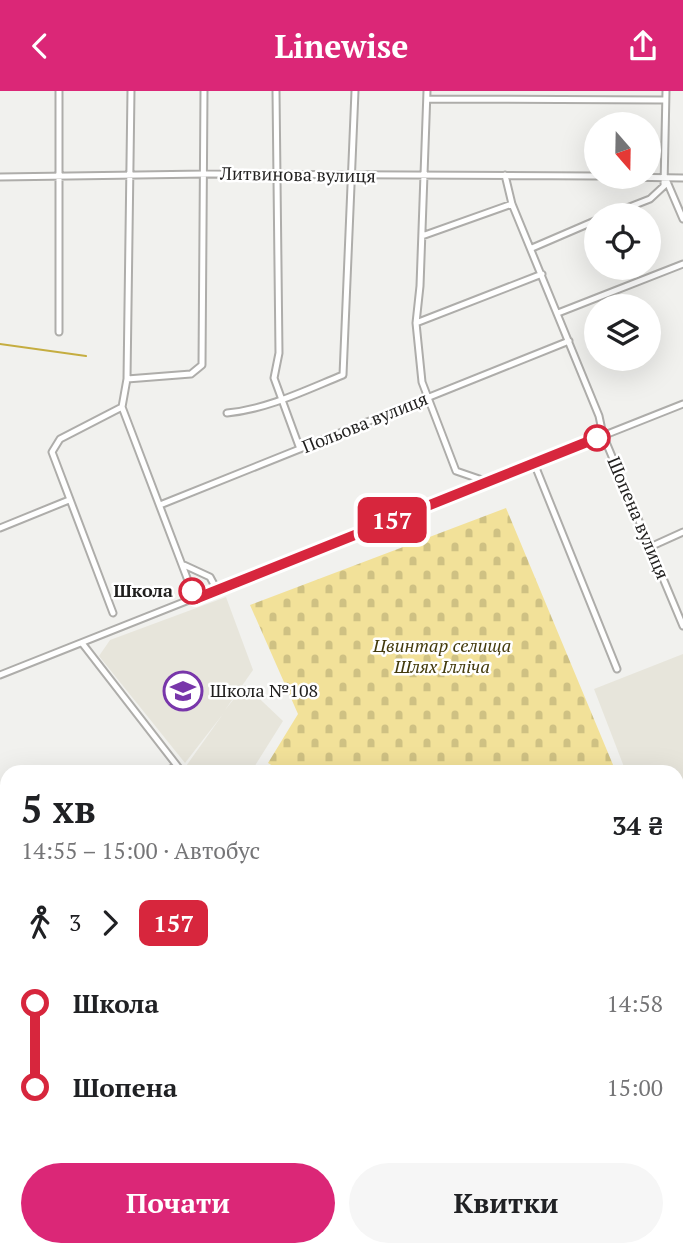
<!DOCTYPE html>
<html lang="uk">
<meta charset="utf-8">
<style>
body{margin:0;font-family:"PT Serif",serif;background:#f6f6f6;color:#202124;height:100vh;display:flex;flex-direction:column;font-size:26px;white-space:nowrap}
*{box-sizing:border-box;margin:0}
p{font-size:23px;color:#757577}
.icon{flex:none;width:38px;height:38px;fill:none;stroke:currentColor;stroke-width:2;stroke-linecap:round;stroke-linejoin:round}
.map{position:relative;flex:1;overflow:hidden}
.drawer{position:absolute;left:0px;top:674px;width:684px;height:492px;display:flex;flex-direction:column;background:#fff;border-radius:21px 21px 0 0;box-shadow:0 7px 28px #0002}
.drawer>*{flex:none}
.badge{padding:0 14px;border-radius:10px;font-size:24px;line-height:46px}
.needle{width:46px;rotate:160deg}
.buttons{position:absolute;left:584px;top:21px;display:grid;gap:14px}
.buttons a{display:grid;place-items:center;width:77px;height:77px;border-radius:50%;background:#fff;box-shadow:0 7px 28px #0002;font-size:35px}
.map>.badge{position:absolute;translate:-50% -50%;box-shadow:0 0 0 4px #fff}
.legs{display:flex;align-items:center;gap:10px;height:77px;padding:0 21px;font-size:23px}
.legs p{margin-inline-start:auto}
.summary{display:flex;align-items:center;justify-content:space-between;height:119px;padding:0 21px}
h1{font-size:38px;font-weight:700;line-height:52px}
.action{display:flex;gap:14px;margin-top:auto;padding:14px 21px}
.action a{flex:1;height:80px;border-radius:42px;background:#db2777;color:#fff;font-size:28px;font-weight:700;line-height:80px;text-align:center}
.action a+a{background:#f6f6f6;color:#202124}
ul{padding:0 21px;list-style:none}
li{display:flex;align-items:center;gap:24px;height:84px;font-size:26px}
li i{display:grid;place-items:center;width:10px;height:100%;margin:0 9px;background:currentColor}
li i::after{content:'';width:18px;height:18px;margin:-9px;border:5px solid;border-radius:50%;background:#fff}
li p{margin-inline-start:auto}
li:first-child i{background:linear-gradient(#0000 50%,currentColor 0)}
li:last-child i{background:linear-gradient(currentColor 50%,#0000 0)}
header{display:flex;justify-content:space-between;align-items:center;height:91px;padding:0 21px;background:#db2777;color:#fff;font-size:32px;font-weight:700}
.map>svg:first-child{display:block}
.built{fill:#e7e5db}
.cemetery{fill:url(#cemetery-stones)}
.green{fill:#f2e199}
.water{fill:url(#water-rules)}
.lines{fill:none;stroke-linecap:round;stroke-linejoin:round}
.stream{stroke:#c5ad40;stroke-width:2}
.minor-casing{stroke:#aeadaa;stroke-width:9}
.minor{stroke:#fff;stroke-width:5}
.line-1-casing{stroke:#fff;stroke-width:16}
.line-1{stroke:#d7263d;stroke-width:10}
.stop-1-dot{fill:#fff;stroke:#d7263d;stroke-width:3.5}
.labels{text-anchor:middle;stroke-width:5;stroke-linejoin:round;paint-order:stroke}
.street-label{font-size:18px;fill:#201f1e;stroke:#fff}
.stop-label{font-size:18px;font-weight:bold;fill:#201f1e;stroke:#fff;text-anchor:end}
.park-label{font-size:18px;font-style:italic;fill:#433a0c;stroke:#fff}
.poi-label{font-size:18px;fill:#201f1e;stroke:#fff;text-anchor:start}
</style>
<header><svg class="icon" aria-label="back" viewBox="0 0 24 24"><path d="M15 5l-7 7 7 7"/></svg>Linewise<svg class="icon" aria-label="share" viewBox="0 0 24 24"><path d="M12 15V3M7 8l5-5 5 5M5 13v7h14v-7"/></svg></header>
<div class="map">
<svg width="683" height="1164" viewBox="0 0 683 1164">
<defs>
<pattern id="cemetery-stones" width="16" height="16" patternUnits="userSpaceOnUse" patternTransform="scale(1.75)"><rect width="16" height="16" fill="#f2e199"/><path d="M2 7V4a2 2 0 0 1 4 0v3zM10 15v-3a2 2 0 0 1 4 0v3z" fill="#cfc183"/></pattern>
<pattern id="water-rules" width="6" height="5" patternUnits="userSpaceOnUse" patternTransform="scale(1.75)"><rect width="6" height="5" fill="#c5ad40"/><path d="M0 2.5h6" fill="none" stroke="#a99438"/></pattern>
</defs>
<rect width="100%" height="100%" fill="#f1f1ee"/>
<path class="built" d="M226 506 253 579 225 619 245 594 283 630 251 681H188L184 678 223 623 185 672 99 565 110 549Z
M683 563V693L677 695V681H626L594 598Z
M677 867 683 870V953L677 963Z"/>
<path class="cemetery" d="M506 417 616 681H283L268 672 298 623 250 514Z"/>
<path class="green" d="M7 883V960L0 954V886Z"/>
<path class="water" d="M0 1063 7 1075V1158L148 1159V1164H0Z"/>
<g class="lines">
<path class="stream" d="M0 253 86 265"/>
<defs>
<path id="minor" d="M59 0V241
M131 0 127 288 122 316 195 508
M276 0 279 262 274 287 300 358
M427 0 420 195 416 232 422 291 456 380 488 391
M427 8 665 9
M505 84 512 113 599 325 603 344 683 535
M0 86 206 83 597 85
M619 86 683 87
M665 86 683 128
M609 124 650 108 664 95 666 0
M422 145 512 113
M532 157 597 129
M558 222 683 173
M416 232 542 183
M127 288 191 283 202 274 204 0
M227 322C268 318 306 299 343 284L355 0
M534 372 617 578
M160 414 569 250
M0 437 69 409
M650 456 683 441
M184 474 210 486 217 499
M113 522 52 361 60 348 122 316
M82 552 182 681
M0 584 683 313
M164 681 177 675
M677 755 683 754
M0 768 7 778
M677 793 683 792
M0 868 7 858
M677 975 683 978
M677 1112 683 1116
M452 1158 461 1164
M492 1164 496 1158"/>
</defs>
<use href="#minor" class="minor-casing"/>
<use href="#minor" class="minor"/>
</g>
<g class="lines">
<defs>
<path id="line-1" d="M192 500 195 508 597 347"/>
</defs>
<use href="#line-1" class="line-1-casing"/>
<use href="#line-1" class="line-1"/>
</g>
<defs>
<symbol id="school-ring" viewBox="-11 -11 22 22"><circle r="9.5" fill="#fff" stroke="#7836aa" stroke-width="1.5"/><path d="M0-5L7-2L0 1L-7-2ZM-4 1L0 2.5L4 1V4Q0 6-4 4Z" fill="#7836aa"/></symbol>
</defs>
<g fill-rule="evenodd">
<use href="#school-ring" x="161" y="578" width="44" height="44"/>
</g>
<g class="stop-1-dot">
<circle cx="597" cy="347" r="12"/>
<circle cx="192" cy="500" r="12"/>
</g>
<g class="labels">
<g class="street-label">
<text transform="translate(298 84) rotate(1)" y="6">Литвинова вулиця</text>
<text transform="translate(365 332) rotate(-22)" y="6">Польова вулиця</text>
<text transform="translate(638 427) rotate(67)" y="6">Шопена вулиця</text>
</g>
<g class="stop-label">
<text x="173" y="506">Школа</text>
</g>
<g class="park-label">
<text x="442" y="561">Цвинтар селища<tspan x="442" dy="21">Шлях Ілліча</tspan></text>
</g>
<g class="poi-label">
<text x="210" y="606">Школа №108</text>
</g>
</g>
</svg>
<div class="buttons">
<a><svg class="needle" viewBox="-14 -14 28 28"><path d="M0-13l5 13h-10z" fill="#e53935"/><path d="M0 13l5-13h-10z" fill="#757577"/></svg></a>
<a><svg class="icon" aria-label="locate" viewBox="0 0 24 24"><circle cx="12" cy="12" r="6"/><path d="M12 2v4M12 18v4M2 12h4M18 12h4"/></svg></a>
<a><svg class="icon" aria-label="layers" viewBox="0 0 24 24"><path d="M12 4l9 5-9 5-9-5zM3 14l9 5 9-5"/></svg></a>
</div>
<b class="badge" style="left:392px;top:429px;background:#d7263d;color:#fff">157</b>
<section class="drawer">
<div class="summary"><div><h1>5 хв</h1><p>14:55 – 15:00 · Автобус</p></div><b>34 ₴</b></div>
<div class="legs"><svg class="icon" aria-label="walk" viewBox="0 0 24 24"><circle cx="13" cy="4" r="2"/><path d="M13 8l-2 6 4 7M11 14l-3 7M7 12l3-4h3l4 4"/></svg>3<svg class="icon" aria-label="forward" viewBox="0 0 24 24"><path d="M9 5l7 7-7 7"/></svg><b class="badge" style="background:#d7263d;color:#fff">157</b></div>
<ul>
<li><i style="color:#d7263d"></i><b>Школа</b><p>14:58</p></li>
<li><i style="color:#d7263d"></i><b>Шопена</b><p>15:00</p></li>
</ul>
<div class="action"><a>Почати</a><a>Квитки</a></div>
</section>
</div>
